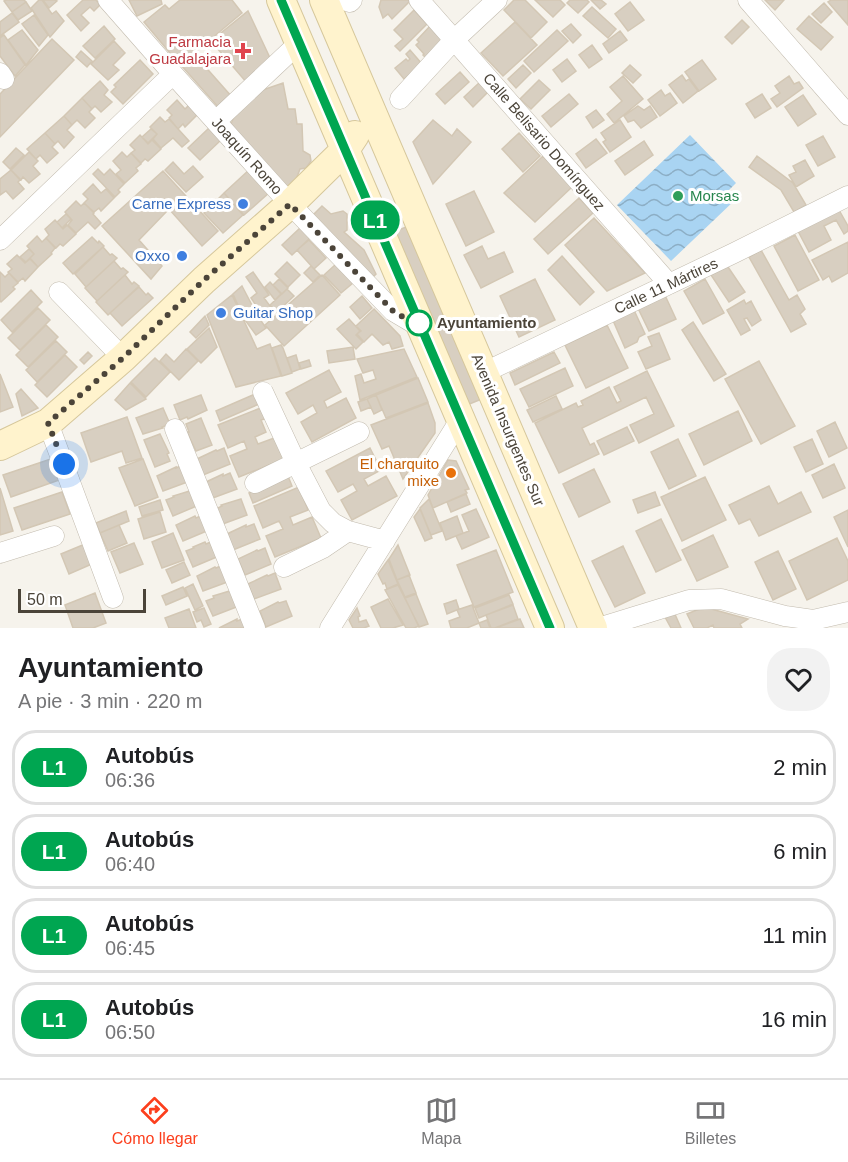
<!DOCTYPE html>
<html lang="es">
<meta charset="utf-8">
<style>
body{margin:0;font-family:Helvetica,sans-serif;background:#f2f2f2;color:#202124;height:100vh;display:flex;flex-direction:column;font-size:22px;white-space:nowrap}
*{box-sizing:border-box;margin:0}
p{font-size:20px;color:#757577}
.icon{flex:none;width:33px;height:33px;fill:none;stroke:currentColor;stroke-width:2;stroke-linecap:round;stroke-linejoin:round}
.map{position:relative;height:628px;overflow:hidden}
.sheet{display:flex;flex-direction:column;background:#fff;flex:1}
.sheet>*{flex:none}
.badge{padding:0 12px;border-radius:20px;font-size:21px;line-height:39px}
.scale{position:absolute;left:18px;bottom:15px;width:128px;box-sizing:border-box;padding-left:6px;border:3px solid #4b4439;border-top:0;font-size:16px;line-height:21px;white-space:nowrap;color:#4b4439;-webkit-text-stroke:4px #fff;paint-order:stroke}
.you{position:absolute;width:30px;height:30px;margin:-15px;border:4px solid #fff;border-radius:50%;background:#1a73e8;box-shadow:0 0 0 9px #1a73e833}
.map>.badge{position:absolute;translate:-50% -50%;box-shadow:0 0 0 3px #fff}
.round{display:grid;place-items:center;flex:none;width:63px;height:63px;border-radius:24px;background:#f2f2f2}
.headline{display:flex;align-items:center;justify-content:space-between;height:102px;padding:0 18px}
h1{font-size:28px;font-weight:700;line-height:45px}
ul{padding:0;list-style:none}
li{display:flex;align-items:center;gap:18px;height:75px;margin:0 12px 9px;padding:0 6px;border:3px solid #e0e0e0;border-radius:24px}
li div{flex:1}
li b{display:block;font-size:22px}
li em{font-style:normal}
li .badge{min-width:66px;font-weight:700;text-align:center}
.tabs{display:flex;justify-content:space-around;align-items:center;height:84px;border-top:2px solid #e0e0e0;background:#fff;font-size:16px;color:#757577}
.tabs a{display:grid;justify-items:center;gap:3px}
.tabs .on{color:#fc3f1d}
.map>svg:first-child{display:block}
.water{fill:url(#water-waves)}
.building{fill:#d8cfc1;stroke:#d3c7b4;stroke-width:1.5}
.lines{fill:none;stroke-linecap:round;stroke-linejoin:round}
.street-casing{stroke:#c2bbae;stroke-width:21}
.secondary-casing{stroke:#d6c79b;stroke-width:30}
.street{stroke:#fff;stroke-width:20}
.secondary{stroke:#fff3cd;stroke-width:28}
.line-casing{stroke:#fff;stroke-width:14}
.line{stroke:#00a651;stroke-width:9}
.walk{stroke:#4b4439;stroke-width:6;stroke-dasharray:0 10.8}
.health-dot{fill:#e0444e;stroke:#fff;stroke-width:2}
.leisure-dot{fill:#2e9e5b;stroke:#fff;stroke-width:2}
.shop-dot{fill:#3f7fe0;stroke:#fff;stroke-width:2}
.stop-dot{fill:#fff;stroke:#00a651;stroke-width:3}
.food-dot{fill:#e8710a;stroke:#fff;stroke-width:2}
.labels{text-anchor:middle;stroke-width:6;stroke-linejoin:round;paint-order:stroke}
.health-label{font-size:15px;fill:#be3a42;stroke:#fff;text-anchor:end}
.street-label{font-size:15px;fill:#4b4439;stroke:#fff}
.leisure-label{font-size:15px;fill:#27864d;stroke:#fff;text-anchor:start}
.shop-label{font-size:15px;fill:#366cbe;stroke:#fff;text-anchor:end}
.stop-label{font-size:15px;font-weight:bold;fill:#4b4439;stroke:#fff;text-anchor:start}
.food-label{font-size:15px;fill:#c56008;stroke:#fff;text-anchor:end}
</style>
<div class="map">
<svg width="848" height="628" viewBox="0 0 848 628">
<defs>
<pattern id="water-waves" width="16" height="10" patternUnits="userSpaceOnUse" patternTransform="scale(1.5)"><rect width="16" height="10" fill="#a9d4f2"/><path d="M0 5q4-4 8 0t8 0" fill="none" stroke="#8caec5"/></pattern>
</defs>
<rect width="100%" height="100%" fill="#f6f3ec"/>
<path class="water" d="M690 135 736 183 727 192 735 200 671 261 617 205Z"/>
<path class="building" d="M6 0H24L26 2 12 12 4 1Z
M39 0H42L52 14 56 11 64 21 50 37 31 8Z
M43 0H55L57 1 49 8Z
M83 0H96L100 5 94 11 90 7 81 15 89 23 81 31 67 15Z
M129 0H161L162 4 137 16Z
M180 0H232L242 13 180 65 144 22 165 5 169 9Z
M381 0H409L410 1 392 19 388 14 383 18 379 7Z
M514 0H525L547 22 531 38 504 10Z
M535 0H560L565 5 553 17Z
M570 0H587L589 2 578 13 567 3Z
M591 0H601L606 4 600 9Z
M765 0H784L775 10Z
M831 0H848V25L828 2Z
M26 2 32 11 18 20 12 12Z
M630 2 644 20 628 31 615 14Z
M824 3 832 12 821 23 812 14Z
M592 7 616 29 608 38 583 16Z
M414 10 427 24 400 51 395 46 403 39 394 30Z
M248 11 271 60 247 83 211 41Z
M12 13 19 22 0 36V22Z
M34 15 48 35 39 46 22 24Z
M809 16 833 37 821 50 797 29Z
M742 20 749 27 732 44 725 37Z
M515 22 537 45 503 76 481 53Z
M571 24 581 35 573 43 562 31Z
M104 26 115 39 95 58 83 46Z
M430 26 445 42 428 60 423 55 424 54 416 45 419 42 417 40Z
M22 30 38 50 26 65 8 40Z
M557 30 568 41 534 72 524 61Z
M620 31 627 40 609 53 603 44Z
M4 35 25 65 15 76 0 56V38Z
M52 39 74 60 0 137V94Z
M114 41 125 53 113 65 119 70 108 80 91 64Z
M592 45 602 59 589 68 579 55Z
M410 50 422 64 404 79 395 68 406 59 408 61 410 59 406 54Z
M81 51 92 61 87 67 76 57Z
M194 54 232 97 219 108 181 65Z
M567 59 576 71 562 82 553 70Z
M140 60 153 74 123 104 111 92 116 87 114 85Z
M702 60 716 79 699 91 685 72Z
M523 65 531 73 516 88 508 79Z
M630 65 641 75 633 83 622 73Z
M460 72 469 82 445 104 436 94Z
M682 75 686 81 689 79 698 91 683 103 669 85Z
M623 76 643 99 614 123 607 114 622 101 610 87Z
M789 76 794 84 799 82 803 88 777 107 771 99 780 93 775 86Z
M539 80 550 90 531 109 520 99Z
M100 81 108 90 104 95 112 102 101 112 95 106 92 109 82 98Z
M480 82 489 91 473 107 464 97Z
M283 83 288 109H295L297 124H302L303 151 310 155 311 161 306 168 300 169 294 185 288 189 230 126 234 117 260 91Z
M661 90 665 96 670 93 677 103 660 116 648 100Z
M569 94 578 104 551 127 542 116Z
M762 94 771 108 755 118 746 104Z
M803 95 816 114 798 126 785 107Z
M82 98 92 109 89 112 95 118 85 128 77 120 72 125 64 116Z
M177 100 185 109 189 105 198 114 185 127 183 124 178 129 169 118 172 115 167 110Z
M638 106 644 110 650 106 657 117 641 128 634 120 628 122 624 116Z
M596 110 604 120 593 128 586 117Z
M64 116 72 125 67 130 74 137 64 148 58 141 55 144 45 133Z
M160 117 165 122 169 119 189 141 182 147 173 138 161 148 153 139 157 134 150 127Z
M433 120 452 136 457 129 471 142 433 184 413 142Z
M620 120 631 137 610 152 603 142 606 140 601 133Z
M210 127 222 139 200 160 188 148Z
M151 129 157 134 148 143 142 137Z
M45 133 55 144 52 147 58 153 47 163 40 155 36 159 27 149Z
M519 133 540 156 523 172 502 149Z
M140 135 148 144 152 140 161 149 148 161 145 159 141 163 131 153 135 150 130 145Z
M823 136 835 157 818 166 806 145Z
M596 139 607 153 586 168 576 154Z
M644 141 653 155 625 175 615 161Z
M16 148 24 155 10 169 3 162Z
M29 152 38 161 33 166 40 174 29 183 23 177 21 180 11 170Z
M122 152 127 157 131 153 141 164 136 168 138 171 125 183 116 174 121 170 113 161Z
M543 156 572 187 535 222 504 193Z
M757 156 793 183 806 205 794 212 781 190 749 167Z
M805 160 814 176 796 187 789 175 796 172 793 166Z
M173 162 184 174 193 166 203 177 186 192 165 170Z
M98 169 104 175 110 169 124 184 118 190 120 192 115 197 93 174Z
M250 169 270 192 244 215 224 193Z
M11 170 20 180 18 182 24 189 13 199 6 191 0 195V179Z
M163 171 218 231 202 246 169 209 139 240 162 266 151 279 102 226Z
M93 184 101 193 106 189 114 198 101 211 99 208 94 212 84 203 88 199 83 194Z
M474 191 494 232 466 246 446 204Z
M224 193 243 215 223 233 204 213Z
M579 198 593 213 548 254 534 239Z
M76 201 81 206 84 203 94 213 93 214 101 223 95 229 88 222 76 233 68 225 72 220 65 212Z
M322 206 331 214 343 211 347 214V230L344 232 364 250 376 274 372 278 312 216Z
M839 210 848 226V231L844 234 836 220 824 226 831 240 809 252 798 231Z
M66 214 71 219 62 228 57 222Z
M594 218 645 273 607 291 565 245Z
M55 220 63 229 67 225 76 234 63 246 60 244 56 248 46 238 49 235 45 229Z
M411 225 484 398 467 405 394 232Z
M301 227 311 237 292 255 282 245Z
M795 235 819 280 798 291 774 246Z
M37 236 42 242 46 238 55 248 51 253 52 254 38 267 30 258 34 254 27 246Z
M92 237 98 243 99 241 104 246 73 274 63 263Z
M309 240 326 258 314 269 297 250Z
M848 242V273L832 282 829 276 823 280 812 260Z
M482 246 488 259 504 252 513 272 481 288 464 255Z
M103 247 110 255 112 254 117 258 86 287 75 274Z
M29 249 34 254 26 262 20 257Z
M761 250 789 300 797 295 805 309 800 314 806 324 791 332 749 257Z
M17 255 25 263 30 259 38 267 25 281 23 278 18 282 8 272 12 269 7 264Z
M562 256 594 292 580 305 548 270Z
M114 261 121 269 123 268 128 272 97 301 85 288Z
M287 262 300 275 288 287 275 274Z
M336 264 353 283 341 293 324 275Z
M726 264 745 292 729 302 711 275Z
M311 266 320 275 313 282 304 273Z
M0 272 5 277 9 273 18 283 13 287 15 289 1 302 0 301Z
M253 272 269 295 264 298 273 310 264 317 251 298 257 293 246 277Z
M125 275 132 284 134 282 139 286 108 315 96 302Z
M322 275 340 295 284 346 265 325Z
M279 279 288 288 282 294 273 285Z
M535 279 555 320 519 337 500 296Z
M705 279 724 313 703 324 684 291Z
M270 282 281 294 275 300 265 287Z
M242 286 255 311 243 316 233 294Z
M139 287 146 295 148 293 153 298 122 326 110 313Z
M287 289 294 296 276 313 270 305Z
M31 290 42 302 12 332 1 320Z
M663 291 676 319 649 331 636 304Z
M232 295 257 349 270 344 281 376 236 387 207 315Z
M362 296 372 308 360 319 350 307Z
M744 300 746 304 751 301 761 320 752 326 747 318 744 319 750 330 741 335 727 310Z
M38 308 50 320 20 350 8 338Z
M633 308 645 334 639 337 637 342 625 348 612 318Z
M374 309 400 336 403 346 392 349 389 342 383 345 372 334 364 342 357 334 361 331 356 326Z
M255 312 266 328 256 335 245 320Z
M205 316 209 325 196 338 190 332Z
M349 319 360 331 356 335 363 342 356 349 337 329Z
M693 322 726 374 714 381 682 330Z
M46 325 58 337 28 367 16 355Z
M607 325 628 368 586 388 565 345Z
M209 328 217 347 201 363 187 349Z
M659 333 670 359 646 369 638 352 652 346 648 337Z
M56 341 67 352 37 382 26 370Z
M281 345 283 348 292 373 282 376 272 348Z
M353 347 355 359 329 363 327 351Z
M186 349 198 361 179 380 160 361 166 354 174 362Z
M404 349 417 377 360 400 355 376 361 374 364 383 376 379 373 370 363 373 357 359Z
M88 352 92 356 84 364 80 360Z
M554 352 560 363 515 385 510 373Z
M65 355 77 367 47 397 35 385Z
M296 355 300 369 292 372 287 358Z
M155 358 170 372 146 397 131 382Z
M309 360 311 366 301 369 299 363Z
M759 361 795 426 761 444 725 379Z
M565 368 573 386 529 407 520 389Z
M329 370 341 392 324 401 327 408 346 398 356 418 312 442 301 422 317 413 313 405 298 414 286 393Z
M647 371 674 426 639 443 630 425 654 414 646 397 582 428 590 445 594 443 599 454 559 473 535 423 576 403 578 407 583 405 581 401 609 387 617 403 621 401 614 387Z
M0 374 13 407 0 412Z
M418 378 428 402 386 418 376 395Z
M130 383 146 399 126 410 115 400Z
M21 389 38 408 22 416 16 394Z
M255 394 259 404 220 421 216 411Z
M201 395 207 410 188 419 187 417 180 420 174 405Z
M376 395 382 410 374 414 367 399Z
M556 396 562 409 533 422 527 410Z
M367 399 371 407 361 411 358 402Z
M428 403 435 423V433L403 479 389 446 382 449 371 425Z
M263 407 268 418 261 420 266 432 255 437 258 444 277 437 286 458 239 477 230 456 247 449 244 441 228 448 218 425Z
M163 408 170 424 162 427 163 428 143 434 136 418Z
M738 411 752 441 704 465 689 434Z
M127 417 142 458 126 463 122 451 91 462 81 433Z
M201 418 212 445 196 451 187 432H189L186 424Z
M835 422 847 448 829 457 817 431Z
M627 427 634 441 604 455 597 441Z
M160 434 169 453 167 454 170 461 155 467 144 440Z
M678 439 696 476 669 489 651 452Z
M812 439 823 464 806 472 794 447Z
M224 448 230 464 203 475 197 459 216 450 217 451Z
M370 448 381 470 364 479 368 486 386 476 397 496 352 520 341 500 357 491 353 484 338 492 326 471Z
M51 459 59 480 11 497 3 475Z
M143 459 158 497 135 506 119 468Z
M448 460 456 461 457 463 469 489 465 490 467 493 433 508 428 495Z
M834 464 845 488 823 498 812 475Z
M183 465 190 481 163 491 157 476 176 467V468Z
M594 469 610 502 579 517 563 484Z
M230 473 237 489 210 499 204 483 223 474V476Z
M288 476 292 486 253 503 249 493Z
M705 477 726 520 682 541 661 497Z
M769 486 778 504 801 492 811 512 759 536 750 519 739 524 729 505Z
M299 487 308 510 290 517 293 525 312 517 321 538 275 557 266 536 283 529 279 521 263 528 254 506Z
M0 488 13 531 0 535Z
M193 490 199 505 173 516 166 500 174 497 173 496Z
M62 492 70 514 22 530 14 508Z
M655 492 660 505 638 513 633 500Z
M466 494 470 504 451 512 447 502Z
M241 499 247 515 220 525 214 510 222 506 221 505Z
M429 499 442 531 431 535 420 508Z
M160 500 163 510 142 516 139 507Z
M420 509 432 538 425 541 414 517Z
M476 509 489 537 462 549 456 536 469 531 462 515Z
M848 510V547L834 517Z
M126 511 129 521 100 533 96 523Z
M160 512 166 532 144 539 138 519Z
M203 515 209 530 183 541 176 525 195 516 196 518Z
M457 516 463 533 446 540 440 523Z
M661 519 681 560 656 572 636 531Z
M254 524 260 539 233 550 227 534 246 525V527Z
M119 525 127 543 108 551 100 533Z
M173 533 184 560 162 568 152 542Z
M713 535 728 567 697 581 682 550Z
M837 538 848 561V580L807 600 789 561Z
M213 541 219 556 193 567 186 551 194 548 193 547 205 542 206 544Z
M134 543 143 564 120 573 111 552Z
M85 544 94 563 69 574 61 554Z
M398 545 410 575 397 580 389 559Z
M623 546 645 593 615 607 592 561Z
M265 548 271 564 245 575 238 559 257 550 258 551Z
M496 550 513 592 474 607 457 565Z
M778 551 796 589 773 600 755 562Z
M388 560 398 584 387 589 385 583 383 584 378 574Z
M184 562 190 575 172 583 166 570Z
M223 565 230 581 203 591 197 576 215 567 216 568Z
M275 573 281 589 254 599 248 584 267 575 268 576Z
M409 575 416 593 405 597 397 580Z
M193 584 203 606 195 610 185 588Z
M398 585 419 626 414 628H406L385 590Z
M183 587 187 596 166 605 162 596Z
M233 590 239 606 213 616 206 601 214 598 213 596Z
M95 593 106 623 93 628H73L65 605Z
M416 594 428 624 419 627 405 598Z
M509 595 513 604 479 618 475 608Z
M388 599 403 625 393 628H381L371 607Z
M456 600 459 609 447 614 444 604Z
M286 601 292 616 266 627 260 611 278 602 279 603Z
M472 605 479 623 467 628H451L449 621 460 617 457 610Z
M513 605 518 619 495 628H491L486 615Z
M704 607 748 619 740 624 742 628H714L713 625 707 628H694L687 614Z
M204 608 211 624 204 627 201 620 197 622 193 612Z
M357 608 360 616 358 617 359 622 366 620 369 626 364 628H353L349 620Z
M189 609 196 628H169L165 618Z
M674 612 681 628H671L665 617Z
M245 618 249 628H219L237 619V621Z
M520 619 524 628H496Z
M487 620 490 628H481L479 623Z"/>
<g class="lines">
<defs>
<path id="street" d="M108 0 173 74 290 204 393 311 420 327
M344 0 350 2 352 0
M419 0 669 284
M748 0 848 115
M0 73 4 79
M400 99 454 40 497 0
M216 121 299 43
M0 240 173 74
M59 292 123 358
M483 373 734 253 848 196
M263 392 296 463 321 511 333 523 348 531 385 541
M48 423 113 598
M175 429 255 628
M255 483 359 432
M0 553 54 536
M284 567 323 548 348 531
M330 628 460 420
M598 628 689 600 721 599 785 616 813 620 848 612"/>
<path id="secondary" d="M281 0 550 628
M324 0 593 628
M0 446 48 423 123 358 204 280 290 204 345 150 355 135"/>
</defs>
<use href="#street" class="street-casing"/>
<use href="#secondary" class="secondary-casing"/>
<use href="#street" class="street"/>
<use href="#secondary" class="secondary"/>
</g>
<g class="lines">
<defs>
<path id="line" d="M281 0 550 628"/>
</defs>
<use href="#line" class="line-casing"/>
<use href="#line" class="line"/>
<path class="walk" d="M64 464 48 423 123 358 204 280 290 204 393 311 420 327 419 323"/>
</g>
<path class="health-dot" d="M240 42h6v6h6v6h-6v6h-6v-6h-6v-6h6z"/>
<circle class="leisure-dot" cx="678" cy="196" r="6"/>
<g class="shop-dot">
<circle cx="243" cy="204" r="6"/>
<circle cx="182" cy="256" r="6"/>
<circle cx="221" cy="313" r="6"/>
</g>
<circle class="stop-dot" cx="419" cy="323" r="12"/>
<circle class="food-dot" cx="451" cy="473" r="6"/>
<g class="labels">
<g class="health-label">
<text x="231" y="47">Farmacia<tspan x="231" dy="17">Guadalajara</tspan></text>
</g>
<g class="street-label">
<text transform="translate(544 142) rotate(49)" y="5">Calle Belisario Domínguez</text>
<text transform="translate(247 156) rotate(48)" y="5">Joaquín Romo</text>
<text transform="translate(666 286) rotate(-25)" y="5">Calle 11 Mártires</text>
<text transform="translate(508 430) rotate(67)" y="5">Avenida Insurgentes Sur</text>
</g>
<g class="leisure-label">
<text x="690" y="201">Morsas</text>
</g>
<g class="shop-label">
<text x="231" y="209">Carne Express</text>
<text x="170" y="261">Oxxo</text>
<text x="233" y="318" text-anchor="start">Guitar Shop</text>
</g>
<g class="stop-label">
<text x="437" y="328">Ayuntamiento</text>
</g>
<g class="food-label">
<text x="439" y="469">El charquito<tspan x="439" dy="17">mixe</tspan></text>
</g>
</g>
</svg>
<div class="scale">50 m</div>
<div class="you" style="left:64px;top:464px"></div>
<b class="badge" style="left:375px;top:220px;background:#00a651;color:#fff">L1</b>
</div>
<section class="sheet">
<div class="headline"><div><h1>Ayuntamiento</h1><p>A pie · 3 min · 220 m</p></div><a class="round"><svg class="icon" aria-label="heart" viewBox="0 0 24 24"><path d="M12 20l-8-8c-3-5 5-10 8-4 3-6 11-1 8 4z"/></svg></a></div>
<ul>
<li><span class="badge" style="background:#00a651;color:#fff">L1</span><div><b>Autobús</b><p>06:36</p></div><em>2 min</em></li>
<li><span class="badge" style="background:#00a651;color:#fff">L1</span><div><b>Autobús</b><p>06:40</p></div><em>6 min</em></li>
<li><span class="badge" style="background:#00a651;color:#fff">L1</span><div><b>Autobús</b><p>06:45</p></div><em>11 min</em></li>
<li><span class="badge" style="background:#00a651;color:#fff">L1</span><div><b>Autobús</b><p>06:50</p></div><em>16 min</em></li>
</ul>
</section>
<nav class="tabs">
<a class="on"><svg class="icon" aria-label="directions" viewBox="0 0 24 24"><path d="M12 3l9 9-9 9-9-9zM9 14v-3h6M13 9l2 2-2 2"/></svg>Cómo llegar</a>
<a><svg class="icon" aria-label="map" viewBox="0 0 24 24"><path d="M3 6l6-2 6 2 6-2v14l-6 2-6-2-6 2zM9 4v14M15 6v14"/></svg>Mapa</a>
<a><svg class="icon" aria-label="tickets" viewBox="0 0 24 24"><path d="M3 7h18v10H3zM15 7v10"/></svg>Billetes</a>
</nav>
